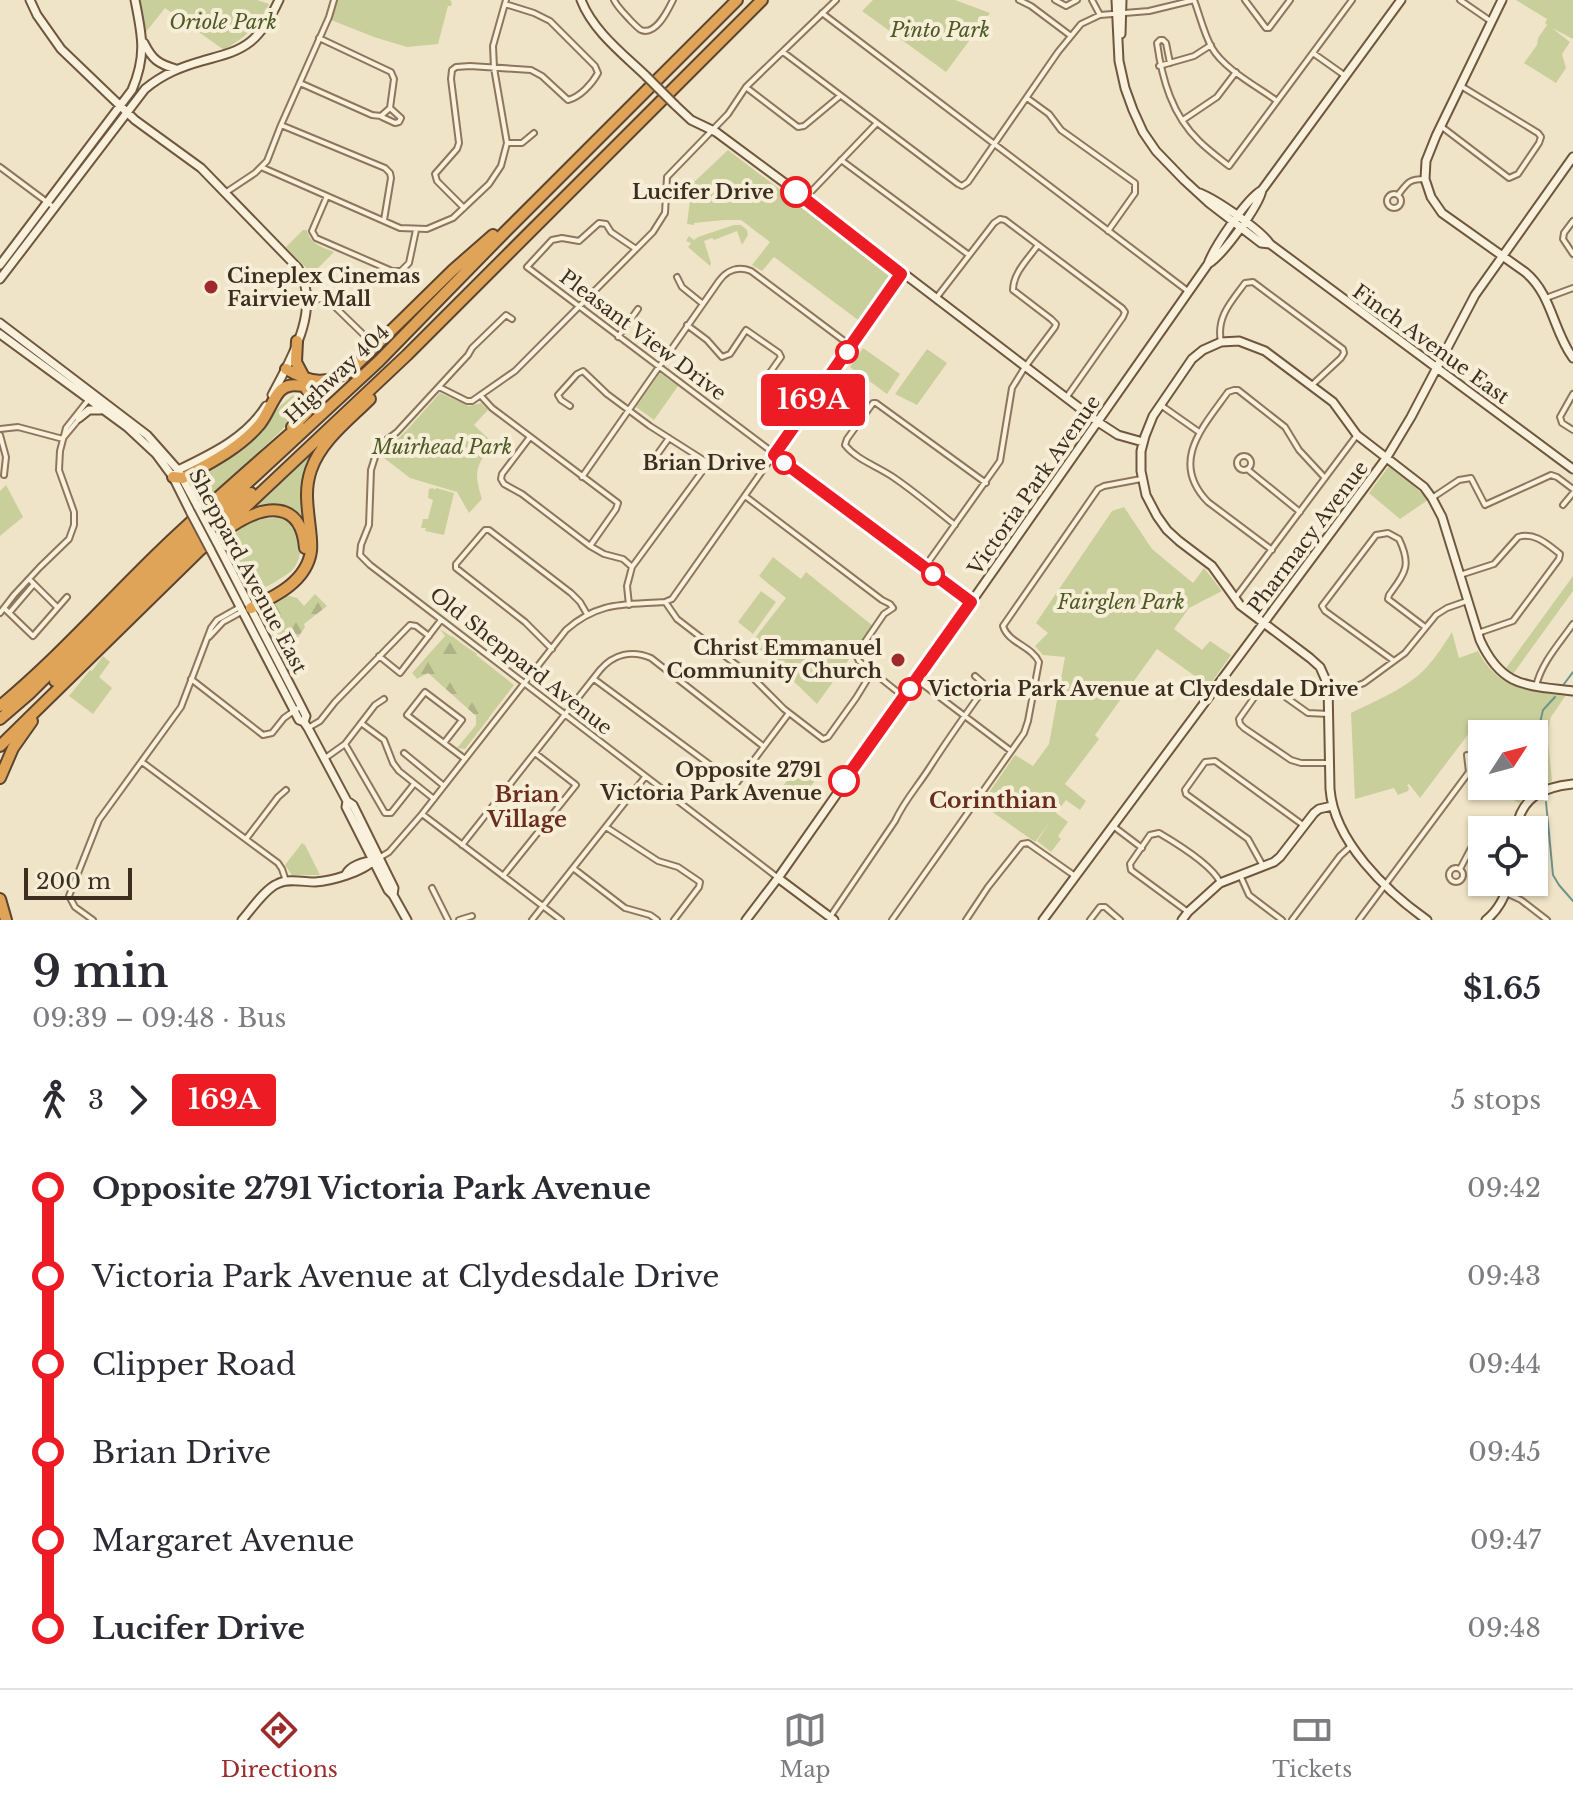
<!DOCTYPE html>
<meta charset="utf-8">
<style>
body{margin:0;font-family:"Libre Baskerville",serif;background:#f2f2f3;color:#2b2b33;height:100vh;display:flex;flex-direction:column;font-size:30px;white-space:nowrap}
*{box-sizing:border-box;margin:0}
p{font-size:26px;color:#7c7c81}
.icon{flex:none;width:44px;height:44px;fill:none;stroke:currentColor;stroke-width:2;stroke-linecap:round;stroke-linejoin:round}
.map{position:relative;height:920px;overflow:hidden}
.side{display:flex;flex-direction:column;background:#fff;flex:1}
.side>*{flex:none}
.badge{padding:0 16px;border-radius:6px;font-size:28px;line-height:52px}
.needle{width:52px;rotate:54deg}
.buttons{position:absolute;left:1468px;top:720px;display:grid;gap:16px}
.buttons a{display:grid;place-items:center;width:80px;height:80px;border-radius:0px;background:#fff;box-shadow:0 2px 6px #0004;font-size:40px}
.scale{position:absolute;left:24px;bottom:20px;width:108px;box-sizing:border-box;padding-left:8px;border:4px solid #3d2e20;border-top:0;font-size:22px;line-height:28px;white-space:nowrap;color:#3d2e20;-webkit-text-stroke:6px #f7eed8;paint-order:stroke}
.map>.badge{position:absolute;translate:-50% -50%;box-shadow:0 0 0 4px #fff}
.legs{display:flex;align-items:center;gap:12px;height:88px;padding:0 32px;font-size:26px}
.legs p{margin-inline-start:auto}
.summary{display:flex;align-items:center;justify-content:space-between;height:136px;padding:0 32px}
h1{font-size:44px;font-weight:600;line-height:60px}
ul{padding:0 32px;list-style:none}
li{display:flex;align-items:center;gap:28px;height:88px;font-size:30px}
li i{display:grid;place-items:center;width:12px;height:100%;margin:0 10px;background:currentColor}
li i::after{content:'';width:20px;height:20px;margin:-10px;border:6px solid;border-radius:50%;background:#fff}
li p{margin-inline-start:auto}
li:first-child i{background:linear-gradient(#0000 50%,currentColor 0)}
li:last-child i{background:linear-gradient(currentColor 50%,#0000 0)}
.tab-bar{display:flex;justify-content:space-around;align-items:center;height:112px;border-top:2px solid #e1e1e2;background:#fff;font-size:22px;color:#7c7c81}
.tab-bar a{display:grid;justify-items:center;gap:4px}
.tab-bar .current{color:#9e2a2b}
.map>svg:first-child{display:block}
.green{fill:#c9cf9b}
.forest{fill:url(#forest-firs)}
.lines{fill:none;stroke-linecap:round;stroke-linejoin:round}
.stream{stroke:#6f938a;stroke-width:2}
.street-casing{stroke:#8d765c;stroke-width:8}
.secondary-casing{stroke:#6f573f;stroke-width:11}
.highway-casing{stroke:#5b4430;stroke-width:14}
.street{stroke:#faf1dc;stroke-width:4}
.secondary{stroke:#faf1dc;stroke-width:7}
.highway{stroke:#e0a458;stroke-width:10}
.secondary-bridge-casing{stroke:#6f573f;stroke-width:11;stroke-linecap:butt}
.secondary-bridge{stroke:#faf1dc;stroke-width:7}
.line-1-casing{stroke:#fff;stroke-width:18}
.line-1{stroke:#ed1c24;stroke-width:12}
.stop-1-dot{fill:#fff;stroke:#ed1c24;stroke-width:4}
.poi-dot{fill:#9e2a2b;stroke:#f7eed8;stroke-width:3}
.labels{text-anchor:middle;stroke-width:8;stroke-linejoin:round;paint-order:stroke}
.park-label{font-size:20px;font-style:italic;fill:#4d5a26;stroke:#f7eed8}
.stop-label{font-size:20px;font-weight:bold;fill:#3d2e20;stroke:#f7eed8;text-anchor:end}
.poi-label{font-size:20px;font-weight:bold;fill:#3d2e20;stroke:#f7eed8;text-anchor:start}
.street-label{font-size:20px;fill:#3d2e20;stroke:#f7eed8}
.neighbourhood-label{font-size:22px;font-weight:bold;fill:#6b2e1e;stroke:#f7eed8}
</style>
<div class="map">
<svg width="1573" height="920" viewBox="0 0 1573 920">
<defs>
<pattern id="forest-firs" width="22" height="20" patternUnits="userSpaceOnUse" patternTransform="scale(2)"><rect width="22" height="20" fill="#c9cf9b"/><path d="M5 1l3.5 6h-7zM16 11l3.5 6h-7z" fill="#aeb285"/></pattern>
</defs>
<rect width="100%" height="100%" fill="#f0e4c8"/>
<path class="green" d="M139 0H257L269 4C259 26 245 37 224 50L165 8 146 32Z
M338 0H450L452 3 451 6H448L438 44 407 47 374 37 331 20Z
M873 0H955L990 13 946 72 862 11Z
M1516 0H1573V39L1552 28 1570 42 1562 54 1566 68 1556 83 1524 63 1537 45 1538 38 1547 25 1545 23 1547 19Z
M728 150 895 277 862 323 774 257 762 271 752 265 770 242 741 220H724L694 223V225L687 224 692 184Z
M734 225H741L747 230 748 235 742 245 737 231 714 240 712 238 704 241 711 263 710 266 688 247 691 243 686 241 689 236 694 240 698 237Z
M303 230H307C310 244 322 247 334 252L312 274 286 247Z
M863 348 900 374 887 394 850 367Z
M927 349 947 363 917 405 895 394Z
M660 373 678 386 654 420 636 407Z
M440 393 469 406 481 403 488 410 474 425 493 443C476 467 473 470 482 499L469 513 457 492 410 478 380 455 406 431Z
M293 395 299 404 283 429 205 502 202 496 206 483 202 477 252 440 280 406Z
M324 442 312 462 308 532C283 502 280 499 243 516Z
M1389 466 1411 483 1428 500 1400 519 1369 493Z
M6 485 23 517 0 536V491Z
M433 488 435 490 436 488 454 493 444 535 425 531 426 528H421L423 519H428L433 500 428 498 429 489Z
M1124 507 1152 549 1193 583 1204 568 1222 591 1189 608 1174 629 1202 650 1210 641 1231 655 1209 686 1157 649 1095 735 1099 739 1065 784 1086 801 1080 810 1066 800 1056 813 1068 822 1058 836 1061 839 1051 852 1037 841 1050 822 1035 842 981 804 1015 755 1033 766 1049 744 1065 657 1043 655 1035 646 1048 633 1036 623 1112 511Z
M275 516C298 521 308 548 294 568 290 573 284 576 278 580 267 587 261 591 248 585L223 539C238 529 255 518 274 518Z
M773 557 801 579 806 572 873 626 817 704 777 665 751 643 786 598 759 576Z
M1573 576V591L1513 674 1506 668Z
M761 591 776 602 753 634 738 622Z
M1452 632 1459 658 1478 651C1499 690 1526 690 1566 695L1551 717 1547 732 1552 781C1539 786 1529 792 1519 803L1508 797 1479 795 1486 786H1534V734H1488L1476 724 1420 798 1409 784 1407 785 1409 788 1408 791 1398 795 1394 788 1355 799 1351 713C1377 700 1406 689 1426 668 1436 657 1444 644 1452 632Z
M452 636 514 685 487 720 427 668Z
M103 656 110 662 99 677 112 688 93 714 69 696 90 670 92 671Z
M800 763 818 776 799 803 781 789Z
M302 843 305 845 320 875H292L285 865Z"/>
<path class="forest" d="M315 594 327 606 304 624 305 627 291 648 293 662 287 666 259 607 286 595 297 598 304 606Z
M440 629 477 654 459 678 481 693 478 707 489 718 465 749 457 748 476 725V716L428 673 417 679 412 673 445 636Z"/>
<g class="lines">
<path class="stream" d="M1564 684 1573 672
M1544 781 1539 727 1543 710 1555 697
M1546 802 1553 875 1559 885 1573 901"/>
<defs>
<path id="street" d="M614 0C618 8 625 14 631 21 633 23 639 29 641 30 656 36 668 10 673 0
M1019 0 1031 6 1071 36
M1055 0 1066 6 1077 0
M1092 0 1100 15
M1194 0C1200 16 1204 34 1212 48 1224 69 1258 87 1277 101
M1245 0 1266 28H1269L1290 0
M1460 0 1492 22
M822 13 1189 292
M783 52 958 184 962 186 968 182 1058 52 1081 24 1100 15 1149 11 1194 0
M1313 53 1344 75
M1170 63 1166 43 1163 40H1160L1157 43C1162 79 1172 115 1199 141 1208 150 1219 158 1229 166L1352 0
M1159 66 1194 56 1211 45
M300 83 372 115 381 116 390 108 394 79 391 72 319 38
M747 88 798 127 804 126 840 96
M1027 98 1049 114 1061 130 1135 183V193L1108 231
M382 117 395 123 399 122 401 118 390 108
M1183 120 1217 97 1236 72
M281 125 385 168 390 173 391 178 384 220
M1442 127 1509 178 1518 174 1539 143 1541 137 1538 133 1461 86
M507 143H522L534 133
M841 160 969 255
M0 167 55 208
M261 167 400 228 427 229 453 218 489 184 501 166 507 143 494 68 493 46 506 0
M653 192 665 193
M225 193 255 173 267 161 281 125 329 17 334 0
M1387 201a7 7 0 1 1 14 0a7 7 0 1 1-14 0Z
M1398 195C1408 182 1409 179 1425 179
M327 196 312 231 316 238 392 271H401L409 263 416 230
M806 197 876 124
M464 208 437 181 435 174 457 149 459 143 451 79 452 70 456 67 470 66 531 70 542 76 568 100C580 97 592 84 598 73L595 66 550 21 534 13 505 4
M1573 221 1564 233 1563 239 1573 254
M636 249 611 232 606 224 599 223 579 241 562 238 552 240 527 267 971 602
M677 277 682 287 703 304
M937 297 994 223 1000 219 1005 220 1122 308 1125 312 1123 317 1066 398
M1546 298 1573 288
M308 300 320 299 330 302 367 338
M512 319 506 315 472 348 468 355 397 432 385 441 376 454 371 470 369 525 361 545 360 555 370 565 777 877
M687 325 707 340 722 357 730 354 746 330 779 353 781 357 764 381V387L785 399 803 413
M618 337 638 309
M1221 342C1216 317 1231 302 1245 283L1253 282 1343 349 1344 353 1341 358 1312 385
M439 387 467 401H472L515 371 653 232 665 213 667 177 728 114 746 87 836 0
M1573 394 1560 417 1562 423 1573 430
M481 396 492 408 618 503 616 509 590 546
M570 406 561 400 558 395 577 374 583 371 607 394 650 426 705 461 704 469 632 567 627 586 629 605
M1162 406 1199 432
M0 429 18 427 63 439
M0 435 6 457 4 475
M64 437 79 419
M530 437 502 474 501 479 504 484 522 494 590 546 604 554 623 559 631 566
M1237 463a7 7 0 1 1 14 0a7 7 0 1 1-14 0Z
M649 466 669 438
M1247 469 1300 512
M582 477 719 281C727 270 738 266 751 271L851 346
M745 496 882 600 890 604 893 608 884 614 856 655 859 661 904 697
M1432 498 1459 480 1471 478 1485 505 1551 475 1557 477 1573 489
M1563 505 1573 493
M955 525C935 509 915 492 893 477 877 466 857 460 845 445L847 439 873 403H876L986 483
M1272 550 1208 502C1169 462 1203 427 1228 392L1234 390H1238L1285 427 1299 450 1325 478
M924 568 1000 461 1012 388 1025 367 1055 327 1056 324 1051 319 1013 290C1013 273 1028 259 1038 245
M1460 575 1494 564 1518 537C1535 532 1547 544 1560 554L1559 559 1513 621 1478 633
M29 579 57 607
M1236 597 1357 435
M666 603 677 619 751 676 784 709 823 739 828 737 856 698 872 672
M4 608 33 636 67 597
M10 612 34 584
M0 613 14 595 40 567 69 539 74 525V512L59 470 60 451 66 428 89 399
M209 637 223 622 243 611
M552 649 525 622 456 568V564L485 530H489L571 593 580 602 587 614
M379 656 400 673 441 620
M1394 661 1325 611 1322 606 1376 535 1388 533 1399 539C1412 566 1405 573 1389 595L1388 599 1425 627
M191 679 263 735 272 733 284 718 301 706
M594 679 736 784 789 713
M917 680 1011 751
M1536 686C1542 662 1559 644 1573 624
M1329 691 1351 688 1364 683 1405 653 1436 615 1447 608 1467 601
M1329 714 1308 713 1270 686 1263 685 1239 719 1240 724 1244 728 1291 760 1301 763H1329
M361 723 384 740 393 763 399 771 434 799
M308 728 320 721 335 702 410 625 416 626 429 636
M444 743 462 720 425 692 407 715 465 759
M345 744 385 813H391L414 784
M404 753 444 786
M324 759 345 744 375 705 384 699
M142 762 278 863 282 869 286 881
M422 814 561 920
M1113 826 1142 848
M606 827 658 861 678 867 700 882 699 887 674 920
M246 839 278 797 286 790
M462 845 600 670C614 654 632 650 651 658L763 746
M379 858 389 852 422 814 566 630C599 601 624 605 665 602L672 599 901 274
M1263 866 1248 839 1186 794 1185 790 1205 762 1215 761 1303 825
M573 868 625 908 650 915 657 920
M1449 875a7 7 0 1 1 14 0a7 7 0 1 1-14 0Z
M1460 869 1481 829 1488 827 1497 830
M1240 875 1249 895 1282 920
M503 876 576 785 535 753
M432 888 448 920
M1506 893 1521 900 1547 920
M1188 912 1131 870 1130 864 1150 835 1159 833C1176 843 1211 864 1220 882
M830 917 895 821C904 801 918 786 930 767 946 742 963 718 981 693L983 683 975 676
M93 920 75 907 69 896 99 820 181 707 211 628 217 620 240 607
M459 920 472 916
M532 920 645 777
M892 920 1024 733 1028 721 1039 662C1032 646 1008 643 1003 626L1098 489 1104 486 1141 479
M966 920 988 887 1022 844 1028 843 1075 876
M1090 920 1100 907H1105L1120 920
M1292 920 1340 856 1352 845
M1359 920 1469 772 1467 755"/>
<path id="secondary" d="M30 0 37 15 61 49 135 120 201 168 298 268C322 308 291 359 272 395
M581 0C593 31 623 54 646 76
M1116 0 1119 61 1125 88 1133 110 1143 132 1156 151 1184 180 1209 203 1261 243 1270 244
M1502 0 1436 136 1426 161 1425 179 1431 197 1442 213 1525 272C1552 294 1553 331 1573 358
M1121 34 1122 0
M144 43C152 59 158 64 176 69
M675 105 691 120 716 132 805 198 1098 422 1118 435 1143 442
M1200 193C1217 200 1261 230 1270 244L1573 469
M1208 264C1222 256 1259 206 1262 190L1401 0
M0 265 132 90C147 55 142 35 135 0
M0 279 145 89C163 74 181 67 202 61 219 56 236 53 250 42 263 32 272 15 279 0
M0 323 147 435 178 470 198 507
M0 334 127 427 156 454 173 477 191 513
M79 418 89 410H100
M173 477 178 470C211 454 246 438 266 406
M217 543 301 706 306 716 304 722
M210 549 299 720 304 722 308 728 347 801 346 807 388 890 393 895 407 920
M347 801 353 805 394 888 393 895
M1516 830C1521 797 1543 787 1573 784
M346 874C350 866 364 861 373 861
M778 878 834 920
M242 920C251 910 265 889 277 884 288 878 304 882 315 882 332 881 362 872 373 861
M746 920 778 878 1208 264C1214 247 1247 198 1262 190
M1043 920 1387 457 1411 417 1475 295 1573 157
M1182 920 1188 912 1220 883 1274 862 1280 857 1314 813 1319 809 1332 806
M1427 920C1386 891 1334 841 1330 789L1328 685 1320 667 1310 658 1240 605 1212 566 1179 541 1167 530 1157 516 1146 495 1141 471V451L1145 436 1153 416 1192 359 1203 350 1221 342 1239 341 1265 351 1333 402 1357 435 1424 487 1432 498 1442 517 1480 640C1502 688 1526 685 1573 691
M1486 920C1499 910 1504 897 1510 882"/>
<path id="highway" d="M297 341 296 362 304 377
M286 369C310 383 328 386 352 369L453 270 493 235
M173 477 183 478C210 463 240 448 260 424 268 414 272 400 280 391 287 384 295 385 304 386 319 405 307 414 292 427
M232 526C264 505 301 499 305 548
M251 608C276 596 307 581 311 551 312 541 310 530 309 520 307 503 305 487 311 470 321 441 349 420 370 399
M55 681 170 567 251 493
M0 706C58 658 108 601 162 549 207 506 253 466 299 426
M0 719 29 694 160 564 379 361 505 232 737 0
M0 746 199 551 407 355 762 0
M0 778 13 748 32 721
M0 899 6 920"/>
</defs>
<use href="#street" class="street-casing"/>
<use href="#secondary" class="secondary-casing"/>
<use href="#highway" class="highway-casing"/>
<use href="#street" class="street"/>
<use href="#secondary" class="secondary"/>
<use href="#highway" class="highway"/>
<defs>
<path id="secondary-bridge" d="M646 76 675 105
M198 507 217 543
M191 513 210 549"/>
</defs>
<use href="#secondary-bridge" class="secondary-bridge-casing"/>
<use href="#secondary-bridge" class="secondary-bridge"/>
</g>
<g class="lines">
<defs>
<path id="line-1" d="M796 192 901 274 774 455 971 602 844 781"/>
</defs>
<use href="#line-1" class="line-1-casing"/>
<use href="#line-1" class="line-1"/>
</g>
<g class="stop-1-dot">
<circle cx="796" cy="192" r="14"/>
<circle cx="847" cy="352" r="10"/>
<circle cx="784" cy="463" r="10"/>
<circle cx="933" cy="574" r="10"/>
<circle cx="910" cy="689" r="10"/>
<circle cx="844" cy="781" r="14"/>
</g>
<g class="poi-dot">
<circle cx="211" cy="287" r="8"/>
<circle cx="898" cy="660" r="8"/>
</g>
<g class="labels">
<g class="park-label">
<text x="223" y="29">Oriole Park</text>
<text x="940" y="37">Pinto Park</text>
<text x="442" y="454">Muirhead Park</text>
<text x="1121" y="609">Fairglen Park</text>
</g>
<g class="stop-label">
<text x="774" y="199">Lucifer Drive</text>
<text x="766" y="470">Brian Drive</text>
<text x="928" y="696" text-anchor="start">Victoria Park Avenue at Clydesdale Drive</text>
<text x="822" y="777">Opposite 2791<tspan x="822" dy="23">Victoria Park Avenue</tspan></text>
</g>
<g class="poi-label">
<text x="227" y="283">Cineplex Cinemas<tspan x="227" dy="23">Fairview Mall</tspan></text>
<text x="882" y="655" text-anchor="end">Christ Emmanuel<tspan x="882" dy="23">Community Church</tspan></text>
</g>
<g class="street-label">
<text transform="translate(643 335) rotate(37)" y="7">Pleasant View Drive</text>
<text transform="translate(1431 344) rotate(36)" y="7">Finch Avenue East</text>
<text transform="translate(337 374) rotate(-43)" y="7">Highway 404</text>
<text transform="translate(1034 485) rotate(-55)" y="7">Victoria Park Avenue</text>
<text transform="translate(1308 537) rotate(-53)" y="7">Pharmacy Avenue</text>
<text transform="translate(248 571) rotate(62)" y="7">Sheppard Avenue East</text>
<text transform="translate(521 661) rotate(38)" y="7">Old Sheppard Avenue</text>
</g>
<g class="neighbourhood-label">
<text x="527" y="802">Brian<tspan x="527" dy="25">Village</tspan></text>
<text x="993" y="808">Corinthian</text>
</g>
</g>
</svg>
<div class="buttons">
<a><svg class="needle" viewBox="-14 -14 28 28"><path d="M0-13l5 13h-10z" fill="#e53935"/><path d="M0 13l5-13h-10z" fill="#7c7c81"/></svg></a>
<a><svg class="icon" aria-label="locate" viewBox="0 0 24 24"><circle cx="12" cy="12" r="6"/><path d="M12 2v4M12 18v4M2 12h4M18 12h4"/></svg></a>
</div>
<div class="scale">200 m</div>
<b class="badge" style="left:813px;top:400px;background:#ed1c24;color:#fff">169A</b>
</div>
<section class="side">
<div class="summary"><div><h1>9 min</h1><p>09:39 – 09:48 · Bus</p></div><b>$1.65</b></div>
<div class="legs"><svg class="icon" aria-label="walk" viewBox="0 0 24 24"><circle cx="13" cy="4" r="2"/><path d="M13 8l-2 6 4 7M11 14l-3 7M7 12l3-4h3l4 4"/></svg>3<svg class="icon" aria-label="forward" viewBox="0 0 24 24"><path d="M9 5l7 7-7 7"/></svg><b class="badge" style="background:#ed1c24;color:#fff">169A</b><p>5 stops</p></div>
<ul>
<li><i style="color:#ed1c24"></i><b>Opposite 2791 Victoria Park Avenue</b><p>09:42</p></li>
<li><i style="color:#ed1c24"></i><span>Victoria Park Avenue at Clydesdale Drive</span><p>09:43</p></li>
<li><i style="color:#ed1c24"></i><span>Clipper Road</span><p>09:44</p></li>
<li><i style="color:#ed1c24"></i><span>Brian Drive</span><p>09:45</p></li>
<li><i style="color:#ed1c24"></i><span>Margaret Avenue</span><p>09:47</p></li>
<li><i style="color:#ed1c24"></i><b>Lucifer Drive</b><p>09:48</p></li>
</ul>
</section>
<nav class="tab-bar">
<a class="current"><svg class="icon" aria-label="directions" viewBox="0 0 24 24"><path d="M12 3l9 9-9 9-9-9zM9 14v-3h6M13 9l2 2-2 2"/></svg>Directions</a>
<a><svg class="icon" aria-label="map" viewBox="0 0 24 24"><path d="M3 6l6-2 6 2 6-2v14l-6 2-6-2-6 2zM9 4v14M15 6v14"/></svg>Map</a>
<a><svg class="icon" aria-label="tickets" viewBox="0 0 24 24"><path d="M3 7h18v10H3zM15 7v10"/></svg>Tickets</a>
</nav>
